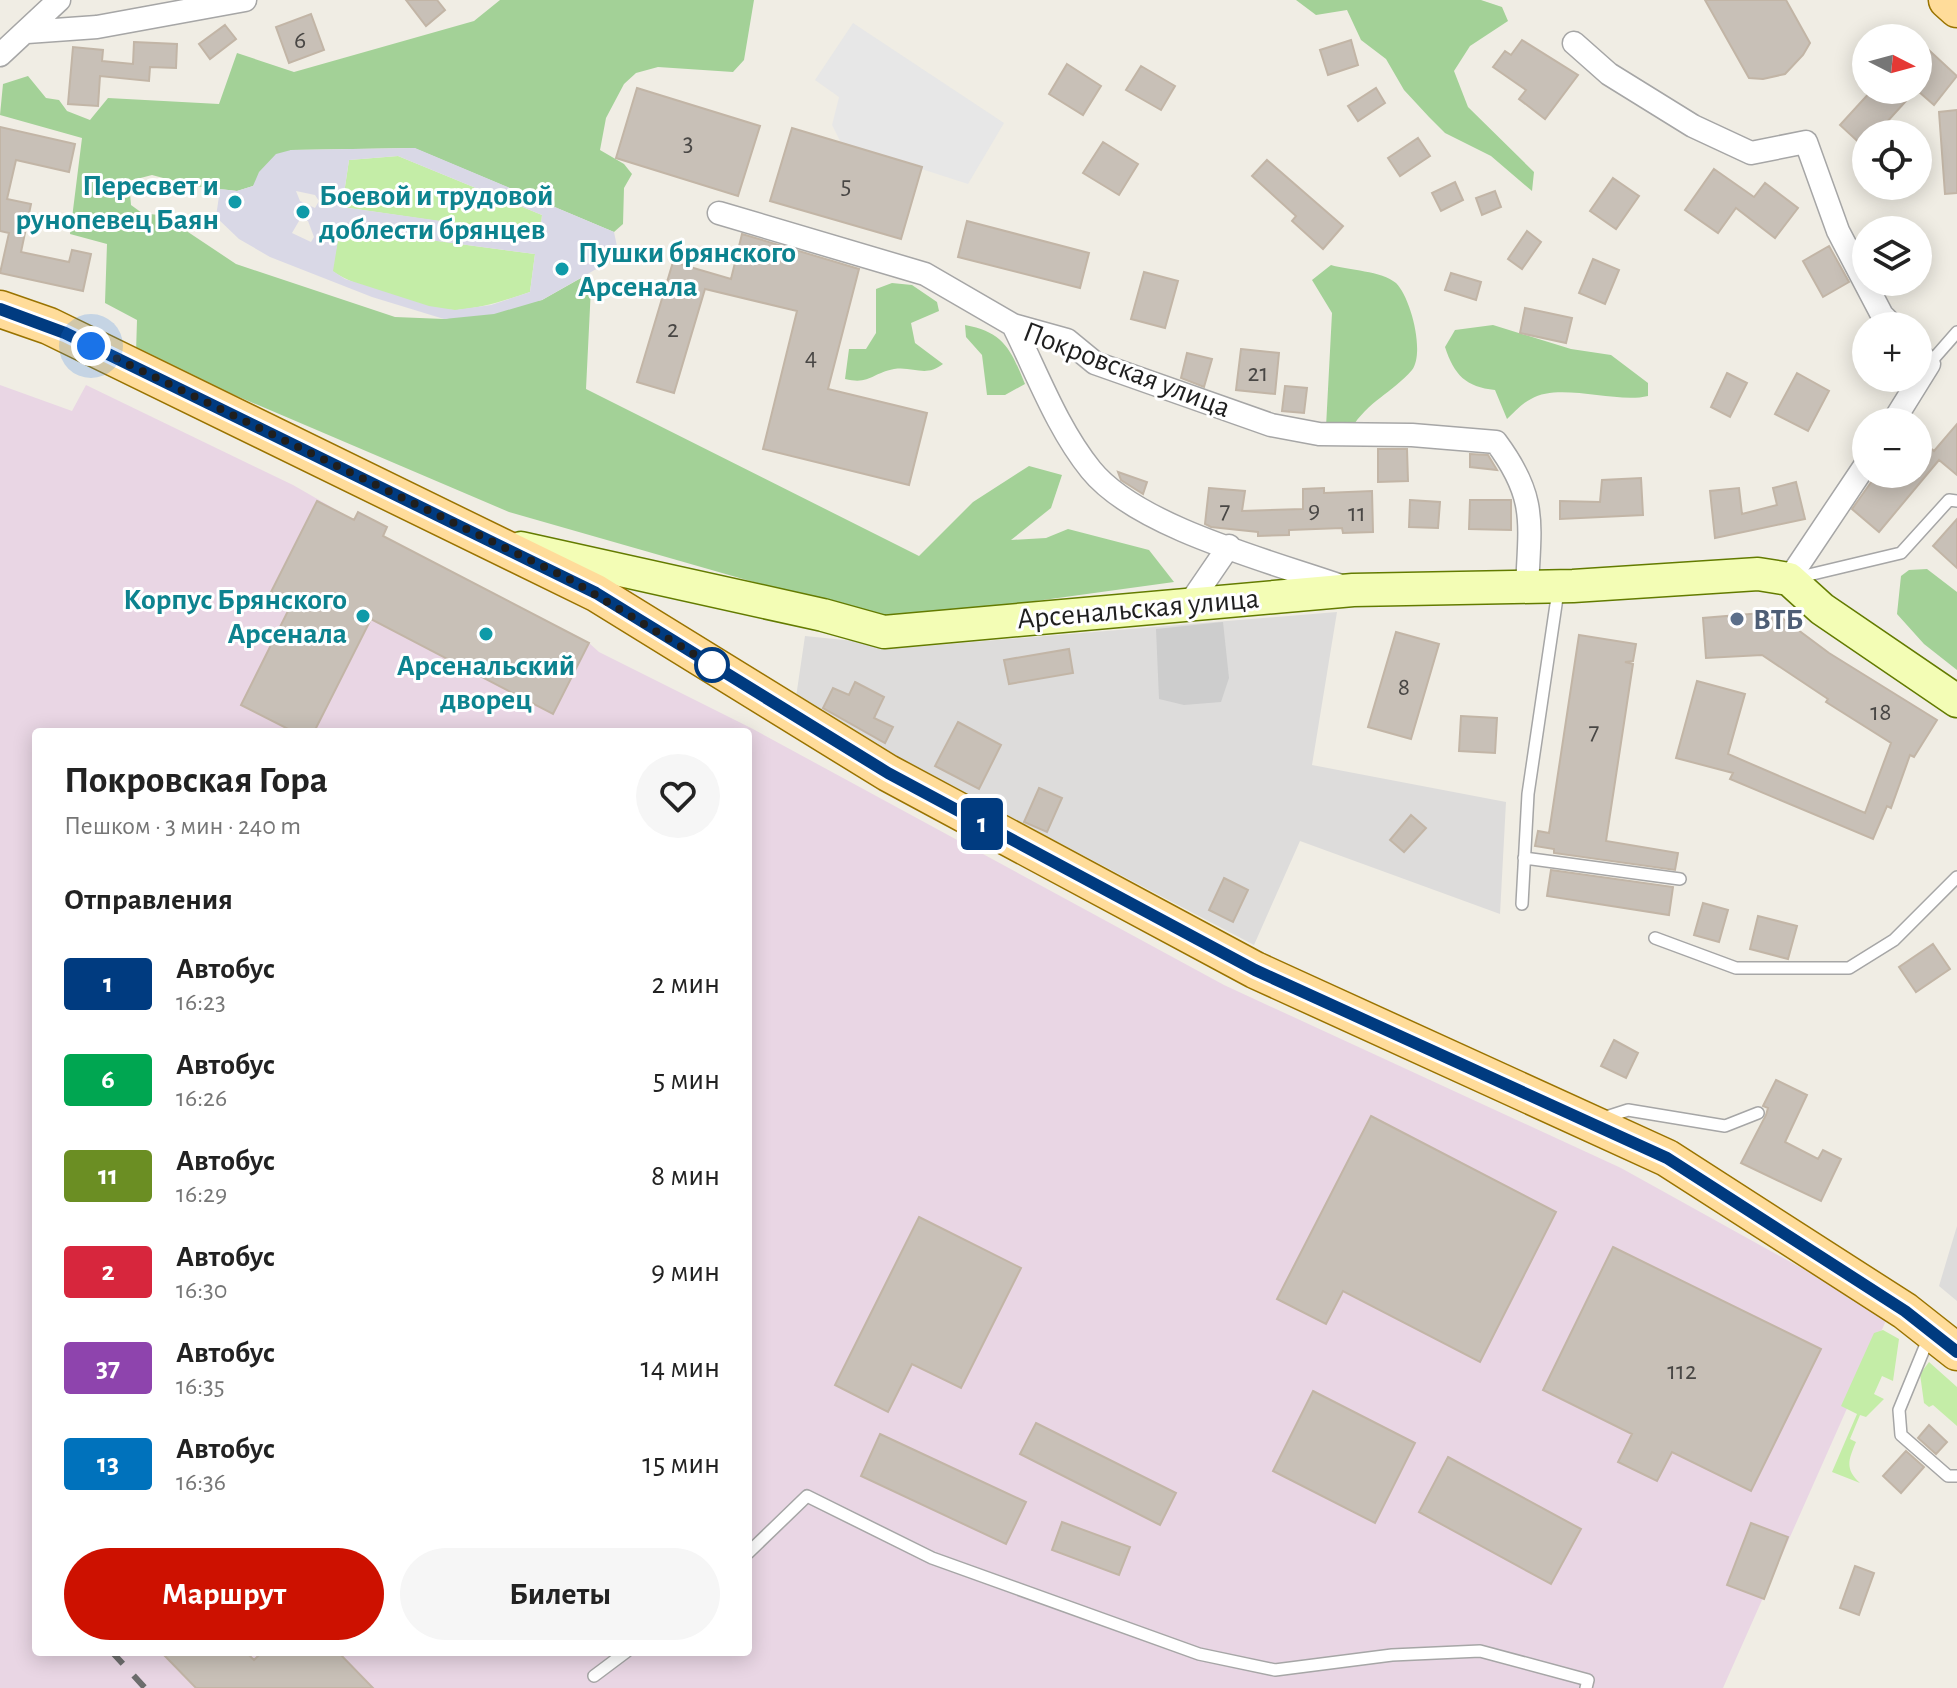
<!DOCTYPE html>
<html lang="ru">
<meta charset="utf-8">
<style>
body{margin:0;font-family:"Alegreya Sans",sans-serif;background:#f6f6f6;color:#222;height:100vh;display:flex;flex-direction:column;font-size:30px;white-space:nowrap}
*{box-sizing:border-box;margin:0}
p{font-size:26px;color:#767676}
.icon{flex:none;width:44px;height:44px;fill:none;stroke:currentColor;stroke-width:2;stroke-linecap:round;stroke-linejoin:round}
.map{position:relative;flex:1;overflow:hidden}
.sheet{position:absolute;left:32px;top:728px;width:720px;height:928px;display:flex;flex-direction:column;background:#fff;border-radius:8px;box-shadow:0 4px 20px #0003}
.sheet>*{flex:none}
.badge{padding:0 16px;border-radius:6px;font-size:28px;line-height:52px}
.needle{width:52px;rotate:96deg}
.tools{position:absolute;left:1852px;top:24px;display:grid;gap:16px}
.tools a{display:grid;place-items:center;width:80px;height:80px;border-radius:50%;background:#fff;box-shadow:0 4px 20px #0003;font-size:40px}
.you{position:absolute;width:40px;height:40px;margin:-20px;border:6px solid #fff;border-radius:50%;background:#1a73e8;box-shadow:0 0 0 12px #1a73e833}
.map>.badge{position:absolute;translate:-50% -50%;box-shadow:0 0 0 4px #fff}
h2{padding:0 32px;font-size:30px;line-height:72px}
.round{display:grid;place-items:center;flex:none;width:84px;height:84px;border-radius:42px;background:#f6f6f6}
.head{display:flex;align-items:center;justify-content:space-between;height:136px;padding:0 32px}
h1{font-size:38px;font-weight:700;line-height:60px}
.button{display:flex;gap:16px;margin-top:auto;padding:16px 32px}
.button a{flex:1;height:92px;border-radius:48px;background:#cd1100;color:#fff;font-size:32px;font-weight:700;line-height:92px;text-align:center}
.button a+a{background:#f6f6f6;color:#222}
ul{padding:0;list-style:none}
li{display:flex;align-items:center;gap:24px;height:96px;padding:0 32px}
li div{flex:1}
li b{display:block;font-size:30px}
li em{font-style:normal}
li .badge{min-width:88px;font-weight:700;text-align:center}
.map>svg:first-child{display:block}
.residential{fill:#dddcdb}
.industrial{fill:#e9d6e4;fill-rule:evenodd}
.religious{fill:#cdcdcd}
.grass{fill:#c4eda7}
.forest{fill:#a3d197}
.parking{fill:#e7e7e7}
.plaza{fill:#d9d8e6;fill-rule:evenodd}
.building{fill:#c8c0b7;stroke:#c2b5a6;stroke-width:2}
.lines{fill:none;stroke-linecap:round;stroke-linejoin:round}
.lane-casing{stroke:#a6a6a6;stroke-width:14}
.street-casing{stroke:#a6a6a6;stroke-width:25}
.secondary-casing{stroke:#637b00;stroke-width:35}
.primary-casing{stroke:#997300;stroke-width:39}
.lane{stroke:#fff;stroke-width:11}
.street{stroke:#fff;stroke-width:22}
.secondary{stroke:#f3fdb5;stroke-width:32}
.primary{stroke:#ffdc9a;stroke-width:36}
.rail{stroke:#6d6d6d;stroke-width:6;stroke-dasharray:16 16;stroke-linecap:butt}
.line-casing{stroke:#fff;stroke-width:18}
.line{stroke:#003b80;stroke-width:12}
.walk{stroke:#1f1f1f;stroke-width:8;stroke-dasharray:0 14.4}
.culture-dot{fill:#0f9aa8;stroke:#fff;stroke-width:3}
.service-dot{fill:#5c6f8a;stroke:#fff;stroke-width:3}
.stop-dot{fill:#fff;stroke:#003b80;stroke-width:4}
.labels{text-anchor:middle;stroke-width:6;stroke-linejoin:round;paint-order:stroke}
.number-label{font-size:26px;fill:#494745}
.culture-label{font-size:30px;font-weight:bold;fill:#0d838f;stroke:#fff;text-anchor:end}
.street-label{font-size:30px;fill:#1f1f1f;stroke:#fff}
.service-label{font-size:30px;font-weight:bold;fill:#4e5e75;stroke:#fff;text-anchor:start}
</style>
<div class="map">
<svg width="1957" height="1688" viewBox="0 0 1957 1688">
<rect width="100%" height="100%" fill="#f0ede4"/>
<path class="residential" d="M1337 612 1312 765 1506 802 1500 914 1300 841 1254 945 795 704 805 636 913 647Z
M1957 1226V1301L1939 1286Z"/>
<path class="industrial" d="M0 385 72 411 86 385 293 485 354 520 358 512 387 527 383 536 589 643 599 652 751 728 1224 985 1621 1168 1888 1316 1723 1688H0ZM36 732H748V1652H36Z"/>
<path class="religious" d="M1223 622 1229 678 1221 702 1184 705 1159 699 1156 629Z"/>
<path class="grass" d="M398 156 542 215 540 236 342 207 349 160Z
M340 228 535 254 530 292C506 300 482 308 457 310 426 311 358 288 332 271Z
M1883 1330 1899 1339 1893 1381 1882 1376 1874 1394 1884 1399 1866 1417 1860 1415 1850 1439 1856 1442C1848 1461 1845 1469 1860 1483L1832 1472 1857 1414 1841 1406 1874 1333Z
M1929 1362 1957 1387V1426L1933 1405 1929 1407 1924 1403 1920 1374Z"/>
<path class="forest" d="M500 0H754L744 60 733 72 658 67 636 73 624 84 606 118 600 150 624 164 632 174 624 188 623 224 614 232 414 148 291 150 253 186 237 191 193 186 152 175 129 181 131 205 142 213 182 218 188 232 236 264 395 317 444 319 542 300 581 278 591 287 586 389 919 556 973 502 1029 466 1062 475 1051 508 1011 540 1046 538 1068 529 1149 550 1174 582 890 621 509 512 136 353 137 320 105 303 107 244 70 234 82 138 0 115 3 84 28 76 46 98 59 100 67 111 90 120 108 98 219 104 237 53 294 72 474 21Z
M1296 0H1481L1502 7 1508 21 1470 46 1454 71 1468 107 1534 172 1532 191 1491 156 1445 133 1429 117 1404 90 1386 59 1361 40 1347 10 1316 15Z
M1331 265C1348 270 1382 271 1396 283 1411 298 1425 353 1412 370 1392 393 1368 401 1351 429L1326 427 1332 313 1312 280Z
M892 283 912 285 937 302 939 311 911 323 915 343 943 364C925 378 914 366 894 369 872 373 870 385 845 379L849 349H866L876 333V289Z
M965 325C1004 332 1011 350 1025 384L1005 395H987L982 355 966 337Z
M1493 325 1571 349 1611 355 1648 383V396C1616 404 1560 382 1531 399 1522 403 1514 413 1507 419L1495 390C1466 387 1454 375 1445 347L1455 330Z
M1927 569 1957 592V670L1924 644 1897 614 1901 576 1909 570Z"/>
<path class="parking" d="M853 23 1004 123 968 184 841 143 832 125 839 97 815 80Z"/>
<path class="plaza" d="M415 148 614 232 619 256 542 300 494 314 444 319 372 297 270 257 239 239 216 217 220 189 237 191 253 186 259 172 276 154 291 150ZM398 156 542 215 540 235 342 207 349 160ZM296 191 315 195 319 201 315 208 300 201ZM299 221H308L314 237 311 242 292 233ZM340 228 535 254 530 292 491 305 455 310 429 306 345 279 333 271Z"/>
<path class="building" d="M406 0H437L445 10 426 26Z
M1705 0H1786L1810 43 1803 55 1785 74 1763 79 1749 78Z
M311 14 324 50 289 63 276 27Z
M225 25 236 39 210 59 199 44Z
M1351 40 1358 65 1328 75 1320 50Z
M1522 40 1578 75 1545 119 1519 99 1526 90 1493 67 1505 51 1511 55Z
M1918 40 1957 76 1934 105 1918 91Z
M134 42 177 44 176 68 150 67 149 81 100 76 98 106 68 104 73 47 103 50 102 61 133 64Z
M1067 64 1101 86 1083 115 1049 94Z
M1141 66 1175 86 1161 110 1126 90Z
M637 88 760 126 738 196 616 158Z
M1376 88 1385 103 1358 121 1348 106Z
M1872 90H1916L1876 134H1866V149L1840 125Z
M1957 110V193L1945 194 1939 112Z
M0 127 75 144 69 172 16 160 7 199 31 204 21 252 69 262 72 250 91 254 83 291 0 273 9 233 0 231Z
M792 128 922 167 901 239 770 201Z
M1418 138 1430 156 1400 176 1388 158Z
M1103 142 1138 164 1119 195 1083 173Z
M1267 160 1343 226 1323 249 1292 221 1296 216 1252 176Z
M1714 169 1754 197 1765 183 1798 208 1775 238 1736 208 1718 233 1685 210Z
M1613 178 1639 196 1616 229 1590 211Z
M1455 182 1463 200 1441 211 1432 193Z
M1495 191 1501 207 1482 215 1476 198Z
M967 221 1089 253 1080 288 958 257Z
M1527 231 1541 242 1522 269 1508 259Z
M742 234 859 269 828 389 927 413 909 485 763 449 797 311 705 289 674 393 637 382 673 262 731 279Z
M1829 246 1849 282 1823 297 1803 261Z
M1593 259 1619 270 1605 304 1579 293Z
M1144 272 1178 281 1165 328 1131 319Z
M1451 273 1481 282 1476 300 1445 290Z
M1525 308 1572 318 1566 343 1520 333Z
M1241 349 1279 353 1275 394 1236 390Z
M1187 353 1212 359 1204 387 1181 378Z
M1727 373 1747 383 1730 417 1711 407Z
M1797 373 1829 391 1808 431 1775 414Z
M1285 386 1307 388 1304 413 1282 411Z
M1957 424V475L1939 460 1879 532 1852 509 1877 474H1918V438L1934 451Z
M1378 449H1407L1408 481 1378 482Z
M1470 454 1488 455 1497 470 1470 467Z
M1118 472 1147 482 1143 494 1121 480Z
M1641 478 1643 515 1560 519V501L1600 502 1602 480Z
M1796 482 1805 519 1715 538 1710 491 1739 488 1742 514 1777 505 1773 488Z
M1209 488 1245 491 1242 511 1303 509V489L1324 488V493L1372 491 1373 532 1343 533 1342 528 1289 530V535L1258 536V532L1211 527 1205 524Z
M1410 500 1440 502 1438 528 1409 527Z
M1470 500H1511V530L1469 529Z
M317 501 354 520 358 512 387 527 383 536 589 643 553 714 371 619 314 732H294L241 705 292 603 271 592Z
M1957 519V568L1933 546Z
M1774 612 1829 653 1937 720 1914 757 1910 755 1891 808 1887 806 1873 839 1730 779 1733 773 1676 758 1697 681 1745 694 1728 754 1865 813 1891 743 1826 702 1828 699 1762 655 1706 658 1703 618Z
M1396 632 1439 644 1411 739 1368 727Z
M1579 635 1636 644 1633 661 1625 662 1633 664 1606 841 1678 853 1675 870 1554 853V849L1535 846 1538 831 1549 833Z
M1069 649 1073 673 1009 684 1004 660Z
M855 682 884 697 874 718 893 727 885 743 823 708 833 688 849 695Z
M1461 716 1497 718 1495 753 1459 751Z
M958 722 1001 745 979 789 935 766Z
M1039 788 1062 798 1047 832 1024 822Z
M1411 815 1426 828 1404 852 1390 840Z
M1551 870 1673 887 1669 915 1547 896Z
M1224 878 1248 890 1233 922 1209 910Z
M1703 903 1728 910 1719 942 1694 935Z
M1758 916 1797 926 1788 959 1750 949Z
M1933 944 1950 969 1916 992 1899 967Z
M1614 1040 1638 1053 1626 1078 1601 1066Z
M1776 1080 1807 1095 1785 1142 1818 1159 1823 1150 1841 1159 1821 1201 1741 1163 1766 1115 1768 1108 1763 1106Z
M1371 1116 1556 1212 1480 1362 1343 1291 1326 1324 1277 1299Z
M919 1217 1021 1268 961 1388 912 1364 888 1412 835 1385Z
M1613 1247 1821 1349 1751 1491 1672 1452 1657 1481 1618 1462 1632 1434 1543 1390Z
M1313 1391 1415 1443 1375 1523 1273 1471Z
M1036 1423 1176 1493 1160 1525 1020 1454Z
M1929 1425 1947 1442 1936 1454 1918 1438Z
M880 1434 1026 1502 1006 1544 861 1476Z
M1906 1451 1924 1467 1901 1493 1883 1476Z
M1448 1457 1581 1529 1551 1584 1419 1512Z
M1062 1522 1130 1547 1119 1575 1052 1550Z
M1751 1523 1788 1537 1764 1599 1727 1585Z
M1855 1566 1874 1573 1859 1615 1840 1608Z
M161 1652H246L254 1660 262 1652H338L373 1688H196Z"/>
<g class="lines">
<defs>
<path id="lane" d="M1929 364 1957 332
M1796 578 1901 553 1949 500 1957 501
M1524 858 1680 879
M1522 904 1528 794 1558 591
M1655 938 1736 968H1849L1894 940 1957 877
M1600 1119 1628 1110 1725 1126 1758 1113
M1929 1337 1899 1410 1901 1435 1948 1476H1957
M748 1553 807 1496 932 1558 1199 1654 1275 1670 1392 1655 1480 1651 1588 1680 1586 1688
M594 1676 626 1652"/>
<path id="street" d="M27 32 97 27 245 0
M1574 43 1609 74 1693 126 1751 153 1806 142 1838 231 1882 315 1893 326
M0 55 59 0
M719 213 925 274 1013 325 1067 340 1095 363 1271 425 1319 434 1412 435 1496 442C1537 497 1530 522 1527 587
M1013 325C1037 373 1057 428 1091 470 1138 528 1273 562 1344 587
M1893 422 1929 364 1918 352
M1789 579 1866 464
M1190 603 1229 546"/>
<path id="secondary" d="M521 548 823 615 884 632 1353 590 1573 586 1758 574 1789 579 1822 609 1957 701"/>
<path id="primary" d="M1947 0 1957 9
M0 309 49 326 596 593 888 773 1255 970 1667 1158 1905 1311 1957 1352"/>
</defs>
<use href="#lane" class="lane-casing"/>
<use href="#street" class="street-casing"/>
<use href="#secondary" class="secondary-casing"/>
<use href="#primary" class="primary-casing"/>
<use href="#lane" class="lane"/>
<use href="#street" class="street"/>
<use href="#secondary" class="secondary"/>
<use href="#primary" class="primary"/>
<path class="rail" d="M112 1652 145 1688"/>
</g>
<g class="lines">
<defs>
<path id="line" d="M0 309 65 333 596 593 888 773 1255 970 1667 1158 1905 1311 1957 1352"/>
</defs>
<use href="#line" class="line-casing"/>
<use href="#line" class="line"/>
<path class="walk" d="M91 346 571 580 712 665"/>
</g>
<g class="culture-dot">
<circle cx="235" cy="202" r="8"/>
<circle cx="303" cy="212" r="8"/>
<circle cx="562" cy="269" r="8"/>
<circle cx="363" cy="616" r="8"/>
<circle cx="486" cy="634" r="8"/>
</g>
<circle class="service-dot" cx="1737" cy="619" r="8"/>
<circle class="stop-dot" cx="712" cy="665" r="16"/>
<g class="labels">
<g class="number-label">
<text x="300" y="48">6</text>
<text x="688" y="151">3</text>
<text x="846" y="193">5</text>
<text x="673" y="337">2</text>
<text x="811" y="365">4</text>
<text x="1258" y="381">21</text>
<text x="1225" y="518">7</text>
<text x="1314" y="518">9</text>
<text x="1357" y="521">11</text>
<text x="1404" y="695">8</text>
<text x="1881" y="720">18</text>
<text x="1594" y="739">7</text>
<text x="1682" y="1379">112</text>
</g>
<g class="culture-label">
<text x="219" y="195">Пересвет и<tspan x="219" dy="34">рунопевец Баян</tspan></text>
<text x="319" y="205" text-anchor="start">Боевой и трудовой<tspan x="319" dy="34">доблести брянцев</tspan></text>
<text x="578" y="262" text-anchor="start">Пушки брянского<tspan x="578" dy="34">Арсенала</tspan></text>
<text x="347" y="609">Корпус Брянского<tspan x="347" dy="34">Арсенала</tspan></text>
<text x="486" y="675" text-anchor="middle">Арсенальский<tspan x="486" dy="34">дворец</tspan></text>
</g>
<g class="street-label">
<text transform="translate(1127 369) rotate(21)" y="10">Покровская улица</text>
<text transform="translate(1138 608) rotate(-5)" y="10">Арсенальская улица</text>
</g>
<g class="service-label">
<text x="1753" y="629">ВТБ</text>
</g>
</g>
</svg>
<div class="tools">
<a><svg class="needle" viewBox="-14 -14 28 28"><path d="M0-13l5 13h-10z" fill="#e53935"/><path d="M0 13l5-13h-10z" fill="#767676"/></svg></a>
<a><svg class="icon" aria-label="locate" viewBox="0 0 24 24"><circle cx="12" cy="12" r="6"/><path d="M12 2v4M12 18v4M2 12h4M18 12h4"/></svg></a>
<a><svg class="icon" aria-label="layers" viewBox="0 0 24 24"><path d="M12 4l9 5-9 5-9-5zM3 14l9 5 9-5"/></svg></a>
<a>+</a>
<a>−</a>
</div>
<div class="you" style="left:91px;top:346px"></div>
<b class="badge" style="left:982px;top:824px;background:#003b80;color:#fff">1</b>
<section class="sheet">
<div class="head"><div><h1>Покровская Гора</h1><p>Пешком · 3 мин · 240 m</p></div><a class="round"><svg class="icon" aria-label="heart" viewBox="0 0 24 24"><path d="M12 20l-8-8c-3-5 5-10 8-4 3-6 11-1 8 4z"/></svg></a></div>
<h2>Отправления</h2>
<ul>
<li><span class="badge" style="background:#003b80;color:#fff">1</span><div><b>Автобус</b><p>16:23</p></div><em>2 мин</em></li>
<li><span class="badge" style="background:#00a651;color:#fff">6</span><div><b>Автобус</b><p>16:26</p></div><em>5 мин</em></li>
<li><span class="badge" style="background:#6b8e23;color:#fff">11</span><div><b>Автобус</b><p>16:29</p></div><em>8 мин</em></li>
<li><span class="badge" style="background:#d7263d;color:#fff">2</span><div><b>Автобус</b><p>16:30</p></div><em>9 мин</em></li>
<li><span class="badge" style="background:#8e44ad;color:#fff">37</span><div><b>Автобус</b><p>16:35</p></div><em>14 мин</em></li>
<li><span class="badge" style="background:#0072bc;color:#fff">13</span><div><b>Автобус</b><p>16:36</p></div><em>15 мин</em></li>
</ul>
<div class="button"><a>Маршрут</a><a>Билеты</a></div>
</section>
</div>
